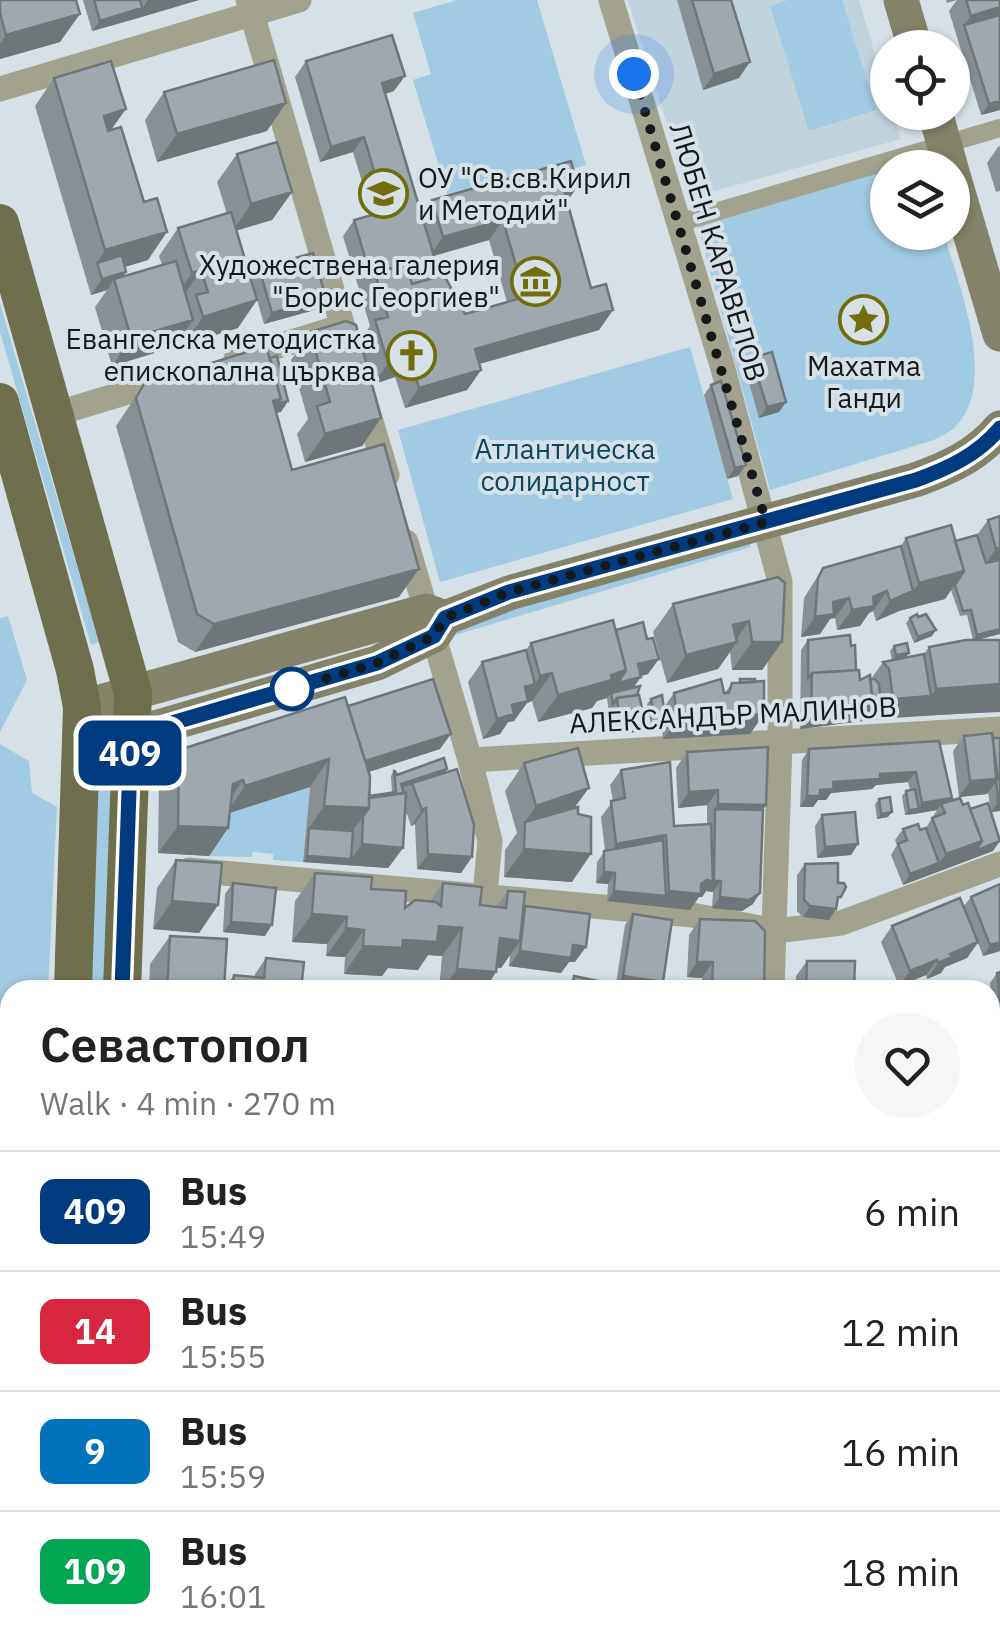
<!DOCTYPE html>
<meta charset="utf-8">
<style>
body{margin:0;font-family:"IBM Plex Sans",sans-serif;background:#f6f6f6;color:#222;height:100vh;display:flex;flex-direction:column;font-size:38px;white-space:nowrap}
*{box-sizing:border-box;margin:0}
p{font-size:32px;color:#767676}
.icon{flex:none;width:55px;height:55px;fill:none;stroke:currentColor;stroke-width:2;stroke-linecap:round;stroke-linejoin:round}
.map{position:relative;flex:1;overflow:hidden}
.details{position:absolute;left:0px;top:980px;width:1000px;height:672px;display:flex;flex-direction:column;background:#fff;border-radius:30px 30px 0 0;box-shadow:0 2px 8px #0004}
.details>*{flex:none}
.badge{padding:0 20px;border-radius:15px;font-size:35px;line-height:65px}
.buttons{position:absolute;left:870px;top:30px;display:grid;gap:20px}
.buttons a{display:grid;place-items:center;width:100px;height:100px;border-radius:50%;background:#fff;box-shadow:0 2px 8px #0004;font-size:50px}
.you{position:absolute;width:50px;height:50px;margin:-25px;border:8px solid #fff;border-radius:50%;background:#1a73e8;box-shadow:0 0 0 15px #1a73e833}
.map>.badge{position:absolute;translate:-50% -50%;box-shadow:0 0 0 5px #fff}
.round{display:grid;place-items:center;flex:none;width:105px;height:105px;border-radius:52px;background:#f6f6f6}
.head{display:flex;align-items:center;justify-content:space-between;height:170px;padding:0 40px}
h1{font-size:48px;font-weight:600;line-height:75px}
ul{padding:0;list-style:none}
li{display:flex;align-items:center;gap:30px;height:120px;padding:0 40px;border-top:2px solid #e0e0e0}
li div{flex:1}
li b{display:block;font-size:38px}
li em{font-style:normal}
li .badge{min-width:110px;font-weight:700;text-align:center}
.map>svg:first-child{display:block}
.built{fill:#c1d4de}
.green{fill:#a0cbe2}
.lines{fill:none;stroke-linecap:round;stroke-linejoin:round}
.pedestrian{stroke:#a2a28f;stroke-width:18}
.minor{stroke:#a2a28f;stroke-width:25}
.tertiary{stroke:#a2a28f;stroke-width:30}
.secondary{stroke:#848369;stroke-width:35}
.primary{stroke:#6f6e4d;stroke-width:38}
.wall{fill:#889096;fill-rule:evenodd}
.shaded-wall{fill:#6f767a}
.building{fill:#9ea8ae;stroke:#6f767a;stroke-width:2.5}
.line-casing{stroke:#fff;stroke-width:22}
.line{stroke:#003b80;stroke-width:15}
.walk{stroke:#15191b;stroke-width:10;stroke-dasharray:0 18}
.stop-dot{fill:#fff;stroke:#003b80;stroke-width:5}
.labels{text-anchor:middle;stroke-width:8;stroke-linejoin:round;paint-order:stroke}
.poi-label{font-size:28px;fill:#15191b;stroke:#d6e1e7;text-anchor:end}
.street-label{font-size:28px;fill:#15191b;stroke:#d6e1e7}
.park-label{font-size:28px;fill:#0d475f;stroke:#d6e1e7}
</style>
<div class="map">
<svg width="1000" height="1651" viewBox="0 0 1000 1651">
<rect width="100%" height="100%" fill="#d6e1e7"/>
<path class="built" d="M628 0H859L887 94 888 112 893 113 901 139 690 198Z"/>
<path class="green" d="M457 0H537L586 165 451 206 413 80 431 74 413 13Z
M788 0H842L876 110 809 131 770 6Z
M887 169 888 232 944 233C958 285 1000 384 954 428 949 433 940 436 934 440L770 490 697 224Z
M0 303 99 642 91 645 0 332Z
M690 347 733 499 440 582 398 430Z
M745 529 751 547 445 638V618Z
M8 616 27 680 0 732V618Z
M0 744 29 761 32 793 57 807 48 990H10V1547L0 1552Z
M83 766 129 771 117 990H72Z
M310 787 303 862 273 860V854L253 852 252 857 209 856 214 812 226 814Z"/>
<g class="lines">
<path class="pedestrian" d="M678 223 1000 128"/>
<path class="minor" d="M248 0 351 355
M611 0 722 365 780 582V743L772 990
M0 89 299 0
M236 359 337 328
M364 398 387 475
M55 414 174 378
M406 542 470 760 490 841 485 894
M470 760 1000 729
M189 870 692 915 776 931 841 923 1000 864
M990 1095H1000
M990 1364 1000 1376
M990 1595 1000 1576
M990 1616 1000 1628
M530 1642 543 1651
M473 1651 477 1642
M721 1651 724 1642
M958 1651 963 1642"/>
<path class="tertiary" d="M0 1570H10
M0 1607H10
M229 1642 252 1651"/>
<path class="secondary" d="M901 0 915 48
M935 112 951 168
M952 172 1000 334
M82 707 426 611 445 618
M131 735 377 663 434 635 445 618 509 593 915 480C949 468 977 455 1000 428"/>
<path class="primary" d="M0 223 133 693 122 990
M0 402 75 670 82 707 73 990
M36 1651 37 1642
M79 1651 80 1642"/>
</g>
<path class="wall" d="M0 0 60 42 0 59Z
M83 0H199L92 31Z
M677 0H731L739 78 703 90Z
M946 0H1000V110L981 115 949 11 957 0 947 3Z
M306 61 394 91 385 94 422 216 432 200 567 202 591 288 613 310 599 330 479 364 481 370 467 390 405 408 395 377 374 384 360 341 370 326 343 236 354 220 372 215 353 152 320 162 295 77ZM489 240 507 302 465 314 440 276 434 256Z
M54 78 112 129 148 260 125 267 126 272 123 277 162 265 159 256 178 228 227 214 217 182 237 154 292 192 272 220 236 230 238 328 183 345 181 337 174 347 112 366 95 307 107 290 91 295 35 106Z
M164 92 267 131 157 162 145 120Z
M1000 146V191L996 192 987 163 998 147Z
M259 268 326 298 318 309 264 324 251 279Z
M310 332 381 418 362 446 305 462 297 434 308 419 291 360Z
M270 358 288 401 281 412H277V415L292 470 399 597 195 652 178 642 116 426 144 384Z
M752 358 786 402 779 412 759 418 745 369Z
M711 385 738 476 727 479 704 395Z
M1000 516V634L976 640 986 712 879 719 800 729 801 650 808 640 851 646 856 670 860 680 871 679 883 662 892 660 890 651 894 646 909 653 906 658 924 654 929 647 973 640 967 615 960 616 951 590 945 599 899 611 876 621 873 611 869 613 860 626 837 630 835 618 830 619 820 634 801 637 804 598 823 568 901 546 906 538 955 541 977 535 988 520Z
M778 577 782 642 762 670H732L730 652 718 669 667 683 653 632 673 604Z
M918 617 932 636 914 643 906 623 910 618Z
M616 630 648 674 641 676 634 687 645 721 637 732 612 735 607 698 597 701 592 708 538 722 532 701 527 703 514 721 508 722 500 734 483 739 468 682 482 662 526 650 531 643Z
M740 679 750 734 663 739 662 729 652 730 647 704 651 699 664 707 674 693H725L732 683H737Z
M348 706 440 749 369 772V796L392 793 391 776 394 770 397 775 445 773 472 857 461 873 417 869 415 824 411 826 407 814 405 815 403 848 388 868 303 862 310 787 230 813 228 828 209 856 158 853 159 778 179 750Z
M964 736 993 738 1000 811 991 812 988 792 987 794 959 797 953 751Z
M939 741 952 798 950 801 963 805 970 809 993 851 903 885 891 855 897 845 895 840 903 829 920 830 926 828 937 810 905 815 902 796 906 791 910 790 908 782 876 785 872 789 831 793 826 800H818L813 807H800L802 760 809 749Z
M687 752 766 805 763 810 753 904 742 911 712 908 713 892 706 891 702 897H699L690 910 607 901 608 884 596 883 597 862 605 851 601 817 613 801 610 785 621 770 674 826 707 824V805L678 808 676 768Z
M524 763 575 808 578 814 572 882 504 877 505 850 517 833 505 791Z
M879 799 888 817 877 819 875 804Z
M822 815 858 844 851 855 817 858 815 826Z
M176 860 218 905 199 933 153 929 157 888Z
M805 864 837 903 829 920 803 917 797 911V875Z
M315 873 371 889 405 908 430 901 443 883 480 905 496 907 508 891 575 962H569L561 973 509 966 510 955 501 968H497L496 972 484 990H439L442 956 428 955 418 970 388 968 382 976 344 974 345 957 326 956 327 944 292 942 295 901Z
M233 883 265 936 223 932 225 894Z
M971 897 1000 951 983 956 978 943 967 958 945 967 941 973 927 979 926 975 899 986 881 942 892 926 963 907Z
M633 914 672 920 617 987V990H566L574 976 616 984 625 925Z
M700 919 763 990H702V978L687 977 689 935Z
M170 936 225 988 234 975 255 977V974L266 958 301 990H149L150 964Z
M807 961 854 990H796V976Z
M1000 972V1017L993 1018 990 983 997 973Z
M1000 1112V1137L997 1116Z
M1000 1152V1180L995 1159Z
M129 1642H218L242 1651H126Z
M553 1642H622L617 1651H562Z
M746 1642H798L795 1651H742Z"/>
<path class="shaded-wall" d="M148 0H199L135 19Z
M1000 7V23L964 25 971 16Z
M142 8 135 19 92 31 100 21Z
M80 14 60 42 0 59V44L6 35Z
M750 62 739 78 703 90 714 74Z
M405 76 394 91 371 98 382 83Z
M1000 101V110L981 115 989 104Z
M286 103 267 131 157 162 177 134Z
M126 109 106 137 104 116Z
M364 137 353 152 320 162 331 147Z
M578 186 564 206V190Z
M292 192 272 220 232 232 251 204Z
M503 220 489 240 429 257 443 237Z
M167 232 148 260 100 274 97 263 105 250Z
M201 270 182 298 172 301 192 273Z
M126 272 116 286 114 279 107 290 91 295 102 279Z
M326 298 318 309 264 324 272 313Z
M257 300 238 328 183 345 203 317Z
M613 310 599 330 461 369 475 349Z
M193 320 174 347 112 366 131 338Z
M409 357 395 377 374 384 388 363Z
M481 370 467 390 405 408 419 388Z
M281 399 288 401 281 412 270 414 273 401Z
M786 402 779 412 759 418 767 407Z
M381 418 362 446 305 462 325 434Z
M746 465 738 476 727 479 735 468Z
M1000 548V564L982 569 996 549Z
M419 569 399 597 195 652 214 624Z
M964 571 945 599 899 611 876 621 890 601 913 591 919 583Z
M887 591 873 611 869 613 860 626 837 630 852 610 873 597Z
M849 598 835 618 830 619 820 634 801 637 815 617 833 602Z
M749 621 734 643 737 642 718 669 667 683 686 655 733 625Z
M1000 629V634L973 641 977 635Z
M936 630 932 636 914 643 918 637Z
M752 642H782L762 670H732Z
M909 653 905 658 892 661 896 655Z
M659 659 648 674 627 680 638 664Z
M626 670 641 677 630 692 611 693 607 698 597 701 592 708 538 722 558 695 611 675Z
M552 673 532 701 527 703 514 721 508 722 500 734 483 739 497 719 525 687 535 684 540 676Z
M1000 684V712L916 716 936 689Z
M931 696 916 716 879 719 893 699Z
M873 705 882 713 879 719 800 729 811 713Z
M764 714 750 734 663 739 677 719Z
M645 721 637 732 612 735 620 724Z
M666 724 662 729 652 730 656 725Z
M451 734 440 749 343 780 354 765Z
M329 759 310 787 226 814 245 786Z
M447 769 444 775 397 789 401 784Z
M916 772 908 782 876 785 872 789 831 793 826 800H818L813 807H800L807 796 833 782 880 774Z
M998 779 987 794 959 797 970 781Z
M243 780 224 808 233 784Z
M589 788 569 815 525 822 517 833 536 806Z
M718 790 707 805 678 808 689 792Z
M952 798 944 809 941 804 937 810 915 814 922 803Z
M1000 801V811L991 812 998 802Z
M718 804 766 805 756 820 715 809Z
M324 806 369 808 349 836 309 828Z
M426 808 415 824 411 826 422 810Z
M919 809 915 814 905 815 909 810Z
M892 812 888 817 877 819 881 814Z
M178 826 228 828 209 856 158 853Z
M666 835 655 851 606 860 616 844Z
M982 841H1000L993 851 903 885 910 874 939 863 946 854Z
M362 844 403 848 388 868 303 862 307 856 351 859Z
M858 844 851 855 817 858 825 847Z
M524 849 591 854 572 882 504 877Z
M428 854 472 857 461 873 417 869Z
M604 872 615 873 608 884 596 883Z
M707 880 721 881 713 892 706 891 702 897H699L690 910 607 901 614 891 666 896 669 891 701 884Z
M760 893 753 904 742 911 712 908 720 897Z
M172 901 218 905 199 933 153 929Z
M810 906 836 909 829 920 803 917Z
M312 914 347 917 327 944 292 942Z
M231 922 272 925 265 936 223 932Z
M439 926 462 928 442 956 428 955 418 970 388 968 382 976 344 974 363 946 403 940Z
M346 928 364 930 345 957 326 956Z
M500 938 520 941 501 968 480 966Z
M978 942 967 958 945 967 941 973 927 979 938 963 950 954Z
M1000 942V951L983 956 990 945Z
M573 945 586 947 575 962H569L561 973 509 966 520 951Z
M937 960 926 975 899 986 910 971Z
M697 962H713L702 978 687 977Z
M457 969 496 972 484 990H442Z
M623 976 663 982 657 990H637L616 987Z
M1000 1063V1073L990 1074V1064Z
M1000 1285V1291L990 1297V1291Z
M300 1642H339L349 1646 345 1651H325Z
M645 1643 666 1651H639Z"/>
<path class="building" d="M0 0H76L80 14 6 35 0 13Z
M94 0H140L142 8 100 21Z
M692 0H731L750 62 714 74Z
M966 0H1000V7L971 16Z
M1000 15V101L989 104 964 25Z
M392 35 405 76 382 83 440 276 412 284 406 264 375 273 371 278 354 220 386 211 364 137 331 147 306 61Z
M274 60 286 103 177 134 164 92Z
M111 61 126 109 104 116 108 131 121 127 144 202 157 198 167 232 105 250 54 78Z
M277 142 292 192 251 204 237 154Z
M571 161 578 186 564 190 591 288 606 284 613 310 475 349 481 370 419 388 409 357 388 363 375 320 388 317 375 273 406 264 412 284 444 275 465 314 525 297 503 220 443 237 432 200Z
M231 212 257 300 203 317 196 295 208 292 201 270 192 273 178 228Z
M313 253 326 298 272 313 259 268Z
M122 255 126 272 102 279 97 263Z
M176 261 193 320 131 338 114 279Z
M346 321 356 325 381 418 325 434 317 406 330 402 310 332Z
M266 346 281 399 273 401 292 470 384 444 419 569 214 624 197 614 136 398 144 384Z
M772 352 786 402 767 407 752 358Z
M277 356 288 401 277 404 281 399 270 358Z
M721 381 746 465 735 468 711 385Z
M1000 516V548L996 549 988 520Z
M951 525 964 571 919 583 906 538Z
M977 535 986 563 1000 560V629L977 635 971 610 963 611 955 585 964 571 955 541Z
M901 546 913 591 890 601 887 591 873 597 874 606 852 610 849 598 833 602 834 614 815 617 818 578 823 568Z
M778 577 785 583 782 642H752L749 621 733 625 737 642 686 655 673 604Z
M917 614 918 617 926 614 936 630 918 637 910 618Z
M613 620 626 670 611 675 612 680 558 695 552 673 540 676 531 643Z
M643 622 647 639 653 638 659 659 638 664 641 677 618 683 626 670 616 630Z
M850 635 851 646 855 645 856 670 812 673 808 678V640Z
M966 640H1000V684L936 689 929 647Z
M907 643 909 653 896 655 894 646Z
M526 650 535 684 525 687 528 701 512 705 514 714 497 719 482 662Z
M924 654 931 696 893 699 889 669 883 662Z
M859 670 860 680 870 675 873 705 811 713 812 673Z
M433 679 451 734 365 761 348 706Z
M721 679 724 693H729L732 683 764 681V714L677 719 674 693Z
M740 679H755V682L740 683Z
M870 679H875L879 684 882 713 866 715 873 705Z
M640 686 637 695 617 698 613 704 611 693Z
M639 695 645 721 620 724 617 698Z
M662 695 666 724 656 725 651 699Z
M345 697 370 776 369 808 324 806 329 759 245 786 243 780 233 784 228 828 178 826 179 750Z
M992 733 998 779 970 781 964 736Z
M993 738H1000V801L998 802Z
M939 741 952 798 922 803 916 772 880 774V779L833 782 834 789 820 790V796H807L809 749Z
M768 747 766 805 718 804V790L689 792 687 752Z
M578 748 589 788 536 806 524 763Z
M444 758 447 769 401 784 404 793 369 798V796L396 792 394 770 397 775Z
M670 762 674 826 711 824 713 882 707 880 701 884V894L669 891 666 835 616 844 611 801 625 798 621 770Z
M457 769 474 825 472 857 428 854 426 808 422 810 412 783Z
M915 789 919 809 909 810 906 791Z
M406 793 403 848 362 844 363 816 369 808V798Z
M890 797 892 812 881 814 879 799Z
M960 798 963 805 968 803 982 841 946 854 932 818 945 813 941 804Z
M988 803 1000 841 975 851 982 841 970 809Z
M578 807V814L591 817V854L524 849 525 822Z
M715 809 763 810 760 893 749 900 720 897 721 881H714Z
M855 812 858 844 825 847 822 815Z
M918 824 920 830 926 828 939 863 910 874 898 844 907 840 903 829Z
M309 828 353 831 351 859 307 856Z
M663 840 666 896 614 891 615 873 604 872V851Z
M176 860 222 863 218 905 172 901Z
M838 863V883H844L846 887 841 897H838L836 909 810 906 804 900 805 864Z
M315 873 372 877 371 889 406 891 405 908 415 900 436 902 441 906 443 883 482 887 480 905 506 908 508 891 525 892 520 941 500 938 496 972 457 969 462 928 439 926 437 942 403 940 402 948 363 946 364 930 346 928 347 917 312 914Z
M233 883 276 888 272 925 231 922Z
M1000 884V942L990 945 971 897Z
M960 898 978 942 950 954 952 957 938 963 937 960 910 971 892 926Z
M525 906 590 914 586 947 573 945 571 958 520 951Z
M633 914 672 920 663 982 623 976Z
M700 919 755 921 765 931 764 989 712 988 713 962H697Z
M170 936 227 939 224 990H167Z
M266 958 304 962 301 990H232L234 975 264 978Z
M807 961H855L854 990H806Z
M1000 972V1001L997 973Z
M574 976 618 985 617 990H571Z
M1000 1035V1063L990 1064V1036Z
M990 1194 997 1195 995 1232 1000 1236V1259L992 1255 1000 1265V1285L990 1291Z
M990 1372 1000 1384V1401L990 1410Z
M1000 1467V1538L995 1547 990 1544V1479L992 1480Z
M0 1611H10V1642H18V1651H0Z
M136 1642H218L242 1651H133Z
M399 1642H422L431 1648 433 1642H457L453 1651H396Z
M573 1642H622L617 1651H584Z
M710 1642 706 1651H666L645 1643Z
M751 1642H798L795 1651H748Z
M893 1642H937L934 1651H896L890 1649Z
M511 1643 524 1651H506Z
M1000 1643V1651H991L996 1644Z"/>
<g class="lines">
<defs>
<path id="line" d="M122 990 131 735 377 663 434 636 445 618 509 592 916 480C949 468 977 455 1000 428"/>
</defs>
<use href="#line" class="line-casing"/>
<use href="#line" class="line"/>
<path class="walk" d="M292 689 377 663 434 636 445 618 509 592 766 522 634 74"/>
</g>
<defs>
<symbol id="school-ring" viewBox="-11 -11 22 22"><circle r="9.5" fill="#d6e1e7" stroke="#716d0b" stroke-width="1.5"/><path d="M0-5L7-2L0 1L-7-2ZM-4 1L0 2.5L4 1V4Q0 6-4 4Z" fill="#716d0b"/></symbol>
<symbol id="museum-ring" viewBox="-11 -11 22 22"><circle r="9.5" fill="#d6e1e7" stroke="#716d0b" stroke-width="1.5"/><path d="M0-6L6-3V-2H-6V-3ZM-5-1h2V3h-2ZM-1-1h2V3h-2ZM3-1h2V3H3ZM-6 4H6V6H-6Z" fill="#716d0b"/></symbol>
<symbol id="sight-ring" viewBox="-11 -11 22 22"><circle r="9.5" fill="#d6e1e7" stroke="#716d0b" stroke-width="1.5"/><path d="M0-6L1.8-2.2L6-1.7L2.9 1.2L3.7 5.4L0 3.3L-3.7 5.4L-2.9 1.2L-6-1.7L-1.8-2.2Z" fill="#716d0b"/></symbol>
<symbol id="church-ring" viewBox="-11 -11 22 22"><circle r="9.5" fill="#d6e1e7" stroke="#716d0b" stroke-width="1.5"/><path d="M-1.2-6h2.4v3.5h3.3v2.4h-3.3V6h-2.4V-.1h-3.3v-2.4h3.3Z" fill="#716d0b"/></symbol>
</defs>
<g fill-rule="evenodd">
<use href="#school-ring" x="356" y="166" width="55" height="55"/>
<use href="#museum-ring" x="508" y="254" width="55" height="55"/>
<use href="#sight-ring" x="836" y="292" width="55" height="55"/>
<use href="#church-ring" x="384" y="328" width="55" height="55"/>
</g>
<circle class="stop-dot" cx="292" cy="689" r="20"/>
<g class="labels">
<g class="poi-label">
<text x="418" y="188" text-anchor="start">ОУ "Св.св.Кирил<tspan x="418" dy="32">и Методий"</tspan></text>
<text x="500" y="275">Художествена галерия<tspan x="500" dy="32">"Борис Георгиев"</tspan></text>
<text x="376" y="349">Евангелска методистка<tspan x="376" dy="32">епископална църква</tspan></text>
<text x="864" y="376" text-anchor="middle">Махатма<tspan x="864" dy="32">Ганди</tspan></text>
</g>
<g class="street-label">
<text transform="translate(718 252) rotate(73)" y="10">ЛЮБЕН КАРАВЕЛОВ</text>
<text transform="translate(733 715) rotate(-3)" y="10">АЛЕКСАНДЪР МАЛИНОВ</text>
</g>
<g class="park-label">
<text x="565" y="459">Атлантическа<tspan x="565" dy="32">солидарност</tspan></text>
</g>
</g>
</svg>
<div class="buttons">
<a><svg class="icon" aria-label="locate" viewBox="0 0 24 24"><circle cx="12" cy="12" r="6"/><path d="M12 2v4M12 18v4M2 12h4M18 12h4"/></svg></a>
<a><svg class="icon" aria-label="layers" viewBox="0 0 24 24"><path d="M12 4l9 5-9 5-9-5zM3 14l9 5 9-5"/></svg></a>
</div>
<div class="you" style="left:634px;top:74px"></div>
<b class="badge" style="left:130px;top:753px;background:#003b80;color:#fff">409</b>
<section class="details">
<div class="head"><div><h1>Севастопол</h1><p>Walk · 4 min · 270 m</p></div><a class="round"><svg class="icon" aria-label="heart" viewBox="0 0 24 24"><path d="M12 20l-8-8c-3-5 5-10 8-4 3-6 11-1 8 4z"/></svg></a></div>
<ul>
<li><span class="badge" style="background:#003b80;color:#fff">409</span><div><b>Bus</b><p>15:49</p></div><em>6 min</em></li>
<li><span class="badge" style="background:#d7263d;color:#fff">14</span><div><b>Bus</b><p>15:55</p></div><em>12 min</em></li>
<li><span class="badge" style="background:#0072bc;color:#fff">9</span><div><b>Bus</b><p>15:59</p></div><em>16 min</em></li>
<li><span class="badge" style="background:#00a651;color:#fff">109</span><div><b>Bus</b><p>16:01</p></div><em>18 min</em></li>
</ul>
</section>
</div>
